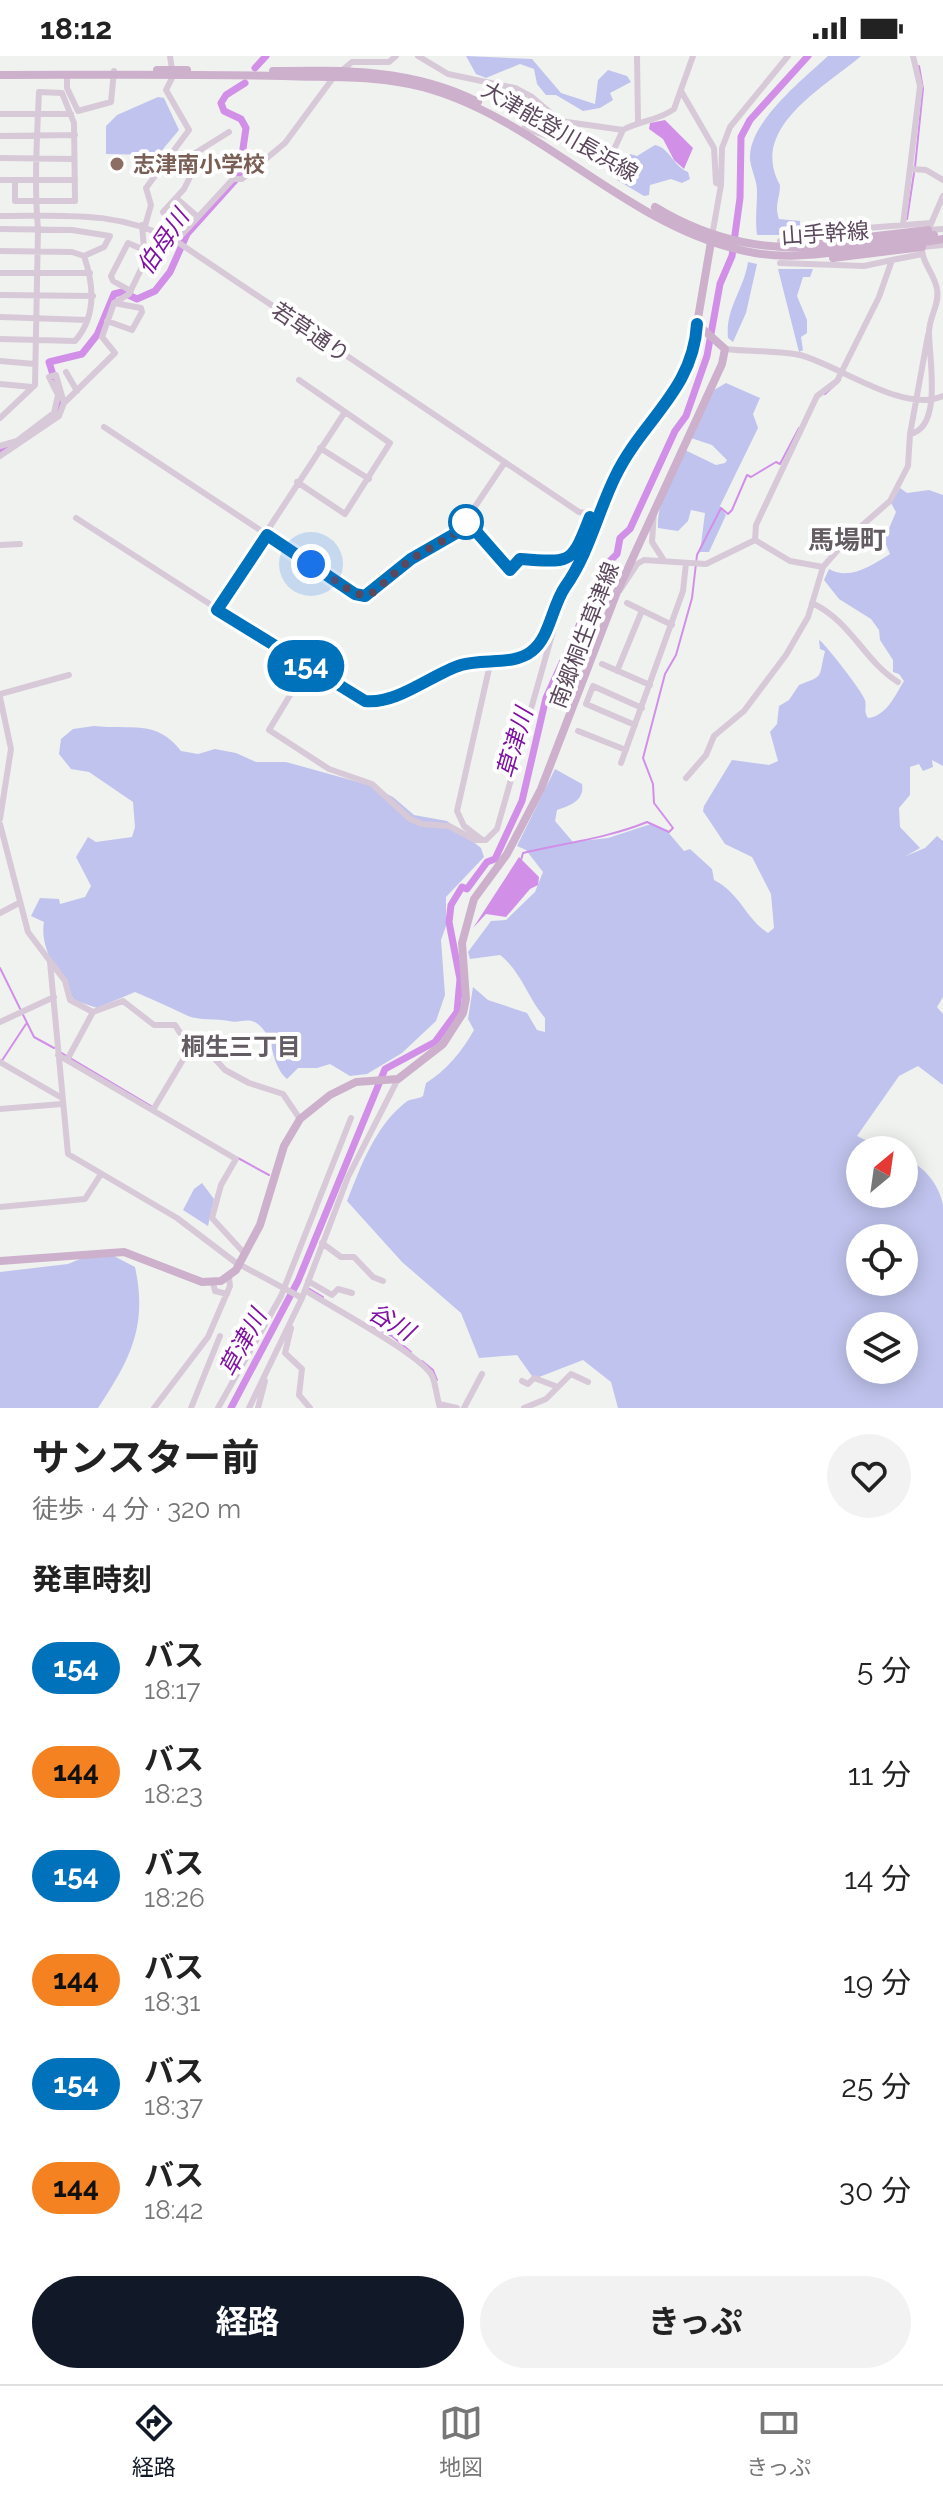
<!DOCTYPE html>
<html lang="ja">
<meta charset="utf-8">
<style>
body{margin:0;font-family:Raleway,"Noto Sans JP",sans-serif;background:#f2f2f2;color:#222;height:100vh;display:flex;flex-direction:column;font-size:30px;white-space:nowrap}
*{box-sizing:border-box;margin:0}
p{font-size:26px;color:#767676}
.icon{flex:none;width:44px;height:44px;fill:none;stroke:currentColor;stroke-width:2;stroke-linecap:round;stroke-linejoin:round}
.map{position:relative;height:1352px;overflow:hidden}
.panel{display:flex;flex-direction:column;background:#fff;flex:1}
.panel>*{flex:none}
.badge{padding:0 16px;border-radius:26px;font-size:28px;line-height:52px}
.needle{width:52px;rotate:29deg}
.fabs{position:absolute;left:846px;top:1080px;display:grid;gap:16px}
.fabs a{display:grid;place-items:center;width:72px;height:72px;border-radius:50%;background:#fff;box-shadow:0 4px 20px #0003;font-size:40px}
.you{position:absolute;width:40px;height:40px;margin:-20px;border:6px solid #fff;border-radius:50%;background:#1a73e8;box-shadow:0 0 0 12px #1a73e833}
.map>.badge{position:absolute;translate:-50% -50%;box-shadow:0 0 0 4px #fff}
h2{padding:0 32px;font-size:30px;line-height:72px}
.round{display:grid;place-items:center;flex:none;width:84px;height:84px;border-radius:42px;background:#f2f2f2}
.overview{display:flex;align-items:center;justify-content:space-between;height:136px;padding:0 32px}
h1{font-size:38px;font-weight:700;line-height:60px}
.primary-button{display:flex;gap:16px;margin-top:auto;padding:16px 32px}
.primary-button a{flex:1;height:92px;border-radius:48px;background:#111827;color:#fff;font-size:32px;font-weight:700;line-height:92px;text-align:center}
.primary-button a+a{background:#f2f2f2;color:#222}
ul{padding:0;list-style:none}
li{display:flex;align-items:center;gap:24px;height:104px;padding:0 32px}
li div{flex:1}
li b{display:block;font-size:30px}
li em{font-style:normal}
li .badge{min-width:88px;font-weight:700;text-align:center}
.status{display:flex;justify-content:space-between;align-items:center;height:56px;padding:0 40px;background:#fff;direction:ltr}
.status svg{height:22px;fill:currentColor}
.tab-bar{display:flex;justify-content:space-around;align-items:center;height:112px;border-top:2px solid #e0e0e0;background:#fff;font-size:22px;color:#767676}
.tab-bar a{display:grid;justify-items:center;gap:4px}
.tab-bar .active{color:#111827}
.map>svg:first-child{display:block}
.green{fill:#c0c3ed;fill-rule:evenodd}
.water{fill:#d18fe8}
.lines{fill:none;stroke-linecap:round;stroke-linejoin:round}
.stream{stroke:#d18fe8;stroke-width:2}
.river{stroke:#d18fe8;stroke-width:7}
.minor{stroke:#d8c9d8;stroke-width:6}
.major{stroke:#cdb0cc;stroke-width:8}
.major-bridge{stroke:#cdb0cc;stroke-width:8}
.line-casing{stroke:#fff;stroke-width:18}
.line{stroke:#0072bc;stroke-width:12}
.walk{stroke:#5c485c;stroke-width:8;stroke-dasharray:0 14.4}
.education-dot{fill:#8d6e63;stroke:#fff;stroke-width:3}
.stop-dot{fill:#fff;stroke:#0072bc;stroke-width:4}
.labels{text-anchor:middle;stroke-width:8;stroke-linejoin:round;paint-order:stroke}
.street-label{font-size:22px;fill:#5c485c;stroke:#fff}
.education-label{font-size:22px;font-weight:bold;fill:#785e54;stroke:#fff;text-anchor:start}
.water-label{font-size:24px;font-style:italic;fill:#7f12a4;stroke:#fff}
.neighbourhood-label{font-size:24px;font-weight:bold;fill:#645c63;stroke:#fff}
.quarter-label{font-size:26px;font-weight:bold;fill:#645c63;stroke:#fff}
</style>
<div class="status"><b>18:12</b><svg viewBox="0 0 49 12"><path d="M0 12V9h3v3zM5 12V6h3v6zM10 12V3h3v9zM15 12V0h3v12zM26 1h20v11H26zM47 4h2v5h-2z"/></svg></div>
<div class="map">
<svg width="943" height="1352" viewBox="0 0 943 1352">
<rect width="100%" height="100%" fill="#f0f2ef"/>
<path class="green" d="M466 0 532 3 561 37 595 48 598 24 608 14 627 20 631 26 610 37 613 44 600 52 583 55 556 39H546L537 28 534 13 520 8 486 22 476 18Z
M828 0H861C825 31 748 72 780 129 780 143 774 149 779 163L800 165V179H757C755 163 757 151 757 135 757 122 749 111 750 99 752 64 803 23 828 0Z
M158 41 164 42 179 74 158 99 106 98V70L117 59Z
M655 89C670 92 673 110 688 116L690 123 682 127 671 123 650 129 649 139 644 140 617 124 616 119 630 98 637 100Z
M748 206 757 208 746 257 733 286 728 282C725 252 744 234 748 206Z
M778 213H813L810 221H803L797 240 807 264V277L801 281 803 294 799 296Z
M726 327 760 342 753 358 758 372 720 450 726 459 709 496H700L705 457 691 454 688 465 678 475 658 472C656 446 675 417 685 394L716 409 725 407 727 404 712 389 691 382 714 334Z
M900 432 907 437 929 434 943 439V710L932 704 933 711 923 715 919 708 910 711V739L899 752 900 771 920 792 906 800 925 792 937 780 943 785V941L937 951 943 958V1029L918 1010 899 1020 857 1080 886 1094H860V1138H904V1102C924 1110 939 1128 943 1149V1352H618L611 1326 583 1304 534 1323 517 1299 479 1302 461 1257 402 1206 347 1145C361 1110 375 1070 406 1046 411 1042 417 1044 423 1040L426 1027C446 1015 463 994 474 974L468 963 473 931 488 944 527 957 537 974 545 976V962C527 941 521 915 500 899L470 903 468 896 491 865 506 864 535 836 543 816 526 794 517 790 555 713 582 728C585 745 569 750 557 754L555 765 573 786 608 782 651 768 668 776 684 795 690 793 712 813 714 824C741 838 745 862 768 877L774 872 771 838 752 801 725 788 703 755 704 750 732 704 769 709 778 705 770 676 777 668 779 650 789 644 799 629C825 619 818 623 825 595L820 593 819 584C823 585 863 636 865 644 867 652 863 654 868 662 887 660 895 639 904 625L899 618 893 616V604L880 584 879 574 871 563 839 543 824 524 829 513C850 525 872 509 890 498L884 484 896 456 891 447ZM860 1182H904V1226H860ZM860 1270H904V1314H860Z
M94 670C130 674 157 663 181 695L198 698 215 693 236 697 256 706H286L369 729 393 741 414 759 447 765 481 792 484 801 446 841V870L441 884 445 939 436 965 402 997 367 1018 350 1020 330 1008 317 1012H298L287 1023C269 1007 276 983 259 969 249 960 240 968 229 965 216 962 197 965 186 959 170 951 153 944 135 936L97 952 74 944C61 919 39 895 44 866L31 860 40 842 59 843 60 848 85 841 91 830 76 801 88 781 96 786 132 781 135 771 133 746 89 716 71 713 59 698 61 683 73 673Z
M202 1127 214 1143 208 1170 183 1154 194 1133Z
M102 1194 135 1211C148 1270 130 1304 98 1352H0V1216L68 1208Z"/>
<path class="water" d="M665 64 693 92 684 113 674 104 663 83 649 73 650 67Z
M519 801 539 821 538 829 530 833 506 861 486 858 473 872Z"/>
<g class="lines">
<path class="stream" d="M915 111 923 33 919 10
M907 163 914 117
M825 338 840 324
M521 804 523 797C565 787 608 782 647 766L669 776 673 772 654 747 653 728 643 702 665 618 676 599 692 542 697 499 721 452 728 458 732 454 747 419 751 421 776 406 780 408 799 372
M0 912 34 981 54 992
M60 996 151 1050
M1 1006 26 968
M238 1102 269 1119
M308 1232 323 1241
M369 1269 392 1280 411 1296
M422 1305 433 1314 437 1324"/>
<path class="river" d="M255 12 266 0
M55 358 60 341 49 306 82 298 97 279 114 238 122 236 137 243 155 235 170 216 187 178 239 120 246 72 241 63 224 55 221 47 226 39 245 27
M0 395 16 387
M231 1352 298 1225 385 1013 435 986 457 956 460 923 449 866 451 849 462 831 467 833 487 806 495 803 522 745 546 642 588 550 596 541 610 505 617 498 620 482 630 473 675 375 686 360 707 300 720 228 732 200 740 142 741 81 750 64 808 0"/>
<path class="minor" d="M418 0 448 18 515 32 532 41 560 65 623 74C639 65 660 64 674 53L693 0
M637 0 638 65
M67 19V32L78 55 111 46 114 15
M681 35 714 92 716 127 721 129
M0 58H71
M524 72 610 102 623 74
M0 80 75 79
M0 102 74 103
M912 113 926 114 943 124
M0 124H75
M176 142 197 160
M0 160C65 160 116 154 176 185L579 456 599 459
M903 169 920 30 913 0
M145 170 151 149 146 132 189 74 166 34 173 20 170 0
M0 173 72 174 110 180 104 191 84 200 72 196 0 195
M928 174 943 173
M183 175 163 156 184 133 194 113 189 101 229 76
M927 177 943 140
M712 180 721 129 722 92 730 71 788 0
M176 185 233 123H242L285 87 333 22 352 6H389L396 0
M780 185 853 173 931 167
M922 191 943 189
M780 207 864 210 892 204
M0 217H90
M131 235 113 225 111 220 128 187 142 193
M0 239 93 240
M0 261 87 264
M107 265 132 274 142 256 141 252 114 247
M0 283 75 285C97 260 94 229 84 200
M725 293C749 296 776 294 800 299 839 309 903 358 943 340
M0 305 35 308
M66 316 77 335
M0 328 32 331
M64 347 115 297 102 281 114 247 129 238 145 205 142 169
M0 362 35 329 38 173C34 128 37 81 39 36L62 37 74 67 75 145H15V124
M104 371 360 540 370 539 411 503 458 476 505 406
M910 378 928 279
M0 390 17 385 54 357 58 339 49 321 56 319 64 347 59 360 0 400
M320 392 369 423
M297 426 345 458 390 387 299 324
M654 455 652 486 663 503
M76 462 359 644 377 646 452 612 480 605 516 602 537 591 556 545 584 503 599 459 623 406 686 320 697 268
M467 465 510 514 520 503C571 505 572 510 590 461
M265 478 345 356
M755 484 756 469 817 340 837 325 879 241 892 204 922 198
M755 484 790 505 823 511
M0 489 20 488
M620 534 637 508 644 504 706 508 755 484
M627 547 672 569
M812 547C851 565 864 605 898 626
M217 554 267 479
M602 608 650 629
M307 611 269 674 329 713 372 728 410 763 422 768 449 770 475 784H486L497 773 563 540
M617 615 641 557
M0 638 69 619
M0 641 11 693 0 763
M635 669 586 648 593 630 642 652
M578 675 626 694
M621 707 683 535 686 507
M686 722 706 699 714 680 744 655 786 599 808 561 823 511 850 480 890 445 908 410 910 378C943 372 929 302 929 276 929 261 940 248 937 233 934 216 920 206 922 187
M0 768 28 876 65 925 70 944 93 956 123 945 154 969H175L190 992 214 1002 225 1014 249 1027 283 1038 300 1063
M481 783 464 770 457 755 491 604
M0 857 19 847
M50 906 68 1098 177 1162 235 1206 302 1242
M0 966 54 941
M58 999 236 1103 221 1129 212 1162 245 1198
M67 1004 93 956
M0 1006 62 1042
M0 1053 62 1048
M153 1054 190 992
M0 1151 85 1143 101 1118
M322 1187 341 1201H354L373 1221 383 1225
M308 1225 332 1239 338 1233 352 1237
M213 1227 215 1235 227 1238
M305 1234C329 1250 426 1301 433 1322 436 1331 437 1342 440 1352
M291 1272 285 1297 302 1313 299 1339 310 1352
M522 1325 528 1328 534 1322 558 1331
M439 1348 457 1352
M154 1352 208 1281 230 1230 229 1221
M191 1352 220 1280
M218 1352 281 1240 351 1062
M249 1352 302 1242 348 1121 398 1023
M258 1352 265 1325
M464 1352 482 1318
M524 1352 546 1343 571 1318 588 1326"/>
<path class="major" d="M157 14H187
M273 15C344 14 413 13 478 46
M0 19C95 19 189 18 284 20 330 22 377 19 422 31 543 63 630 176 755 197 783 202 811 199 839 196
M655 151C714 187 771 196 839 190
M931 185 943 183
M816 187 928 174
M833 202 922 191
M0 1205 124 1196 202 1226 221 1225 236 1214 260 1169 284 1090 300 1063 330 1039 356 1026 398 1023 443 988 463 957 466 943 462 887 474 843 507 798 541 733 617 536 722 308 725 293 697 268 712 180"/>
<path class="major-bridge" d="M839 190 934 179
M839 196 931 185"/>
</g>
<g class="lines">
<defs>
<path id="line" d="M590 461C571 510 571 506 520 503L510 514 467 465 458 476 411 503 365 540 355 538 267 479 217 554 365 645C397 649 432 618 461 609 483 602 514 610 532 595 550 581 552 550 565 531 589 497 597 458 615 421 642 364 693 335 697 268"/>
</defs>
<use href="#line" class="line-casing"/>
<use href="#line" class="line"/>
<path class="walk" d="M311 508 355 538 370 539 411 503 458 476 466 466"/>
</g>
<circle class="education-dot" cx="117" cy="108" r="8"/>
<circle class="stop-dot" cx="466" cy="466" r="16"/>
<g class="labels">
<g class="street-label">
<text transform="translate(560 75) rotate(30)" y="8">大津能登川長浜線</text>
<text transform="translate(825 177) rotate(-4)" y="8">山手幹線</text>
<text transform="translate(311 276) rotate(34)" y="8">若草通り</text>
<text transform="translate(584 579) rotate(-69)" y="8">南郷桐生草津線</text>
</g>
<g class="education-label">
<text x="133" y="116">志津南小学校</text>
</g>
<g class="water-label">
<text transform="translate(163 186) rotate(-56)" y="8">伯母川</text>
<text transform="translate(515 687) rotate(-74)" y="8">草津川</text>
<text transform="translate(391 1266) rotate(31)" y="8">谷川</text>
<text transform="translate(243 1287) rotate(-62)" y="8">草津川</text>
</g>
<g class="neighbourhood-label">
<text x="241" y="999">桐生三丁目</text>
</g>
<g class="quarter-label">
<text x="847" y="493">馬場町</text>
</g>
</g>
</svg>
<div class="fabs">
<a><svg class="needle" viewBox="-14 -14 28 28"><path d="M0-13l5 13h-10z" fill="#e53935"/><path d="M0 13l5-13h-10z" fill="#767676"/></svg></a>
<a><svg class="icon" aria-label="locate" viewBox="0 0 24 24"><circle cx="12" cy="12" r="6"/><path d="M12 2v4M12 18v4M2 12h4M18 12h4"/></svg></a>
<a><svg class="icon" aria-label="layers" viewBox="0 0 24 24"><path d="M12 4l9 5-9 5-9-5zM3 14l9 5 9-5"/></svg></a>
</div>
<div class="you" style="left:311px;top:508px"></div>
<b class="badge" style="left:306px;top:610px;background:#0072bc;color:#fff">154</b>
</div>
<section class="panel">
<div class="overview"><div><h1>サンスター前</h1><p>徒歩 · 4 分 · 320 m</p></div><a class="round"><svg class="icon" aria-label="heart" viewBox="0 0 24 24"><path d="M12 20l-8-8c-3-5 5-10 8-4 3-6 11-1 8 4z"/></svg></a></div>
<h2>発車時刻</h2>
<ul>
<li><span class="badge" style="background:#0072bc;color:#fff">154</span><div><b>バス</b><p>18:17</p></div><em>5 分</em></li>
<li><span class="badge" style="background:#f58220;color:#111">144</span><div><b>バス</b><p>18:23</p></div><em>11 分</em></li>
<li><span class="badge" style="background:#0072bc;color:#fff">154</span><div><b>バス</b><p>18:26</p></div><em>14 分</em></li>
<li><span class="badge" style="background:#f58220;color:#111">144</span><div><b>バス</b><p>18:31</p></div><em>19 分</em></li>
<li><span class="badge" style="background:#0072bc;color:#fff">154</span><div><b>バス</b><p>18:37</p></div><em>25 分</em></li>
<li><span class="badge" style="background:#f58220;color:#111">144</span><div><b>バス</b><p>18:42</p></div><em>30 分</em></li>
</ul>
<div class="primary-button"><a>経路</a><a>きっぷ</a></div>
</section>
<nav class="tab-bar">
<a class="active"><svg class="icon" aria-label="directions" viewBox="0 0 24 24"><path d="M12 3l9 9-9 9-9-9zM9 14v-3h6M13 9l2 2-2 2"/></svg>経路</a>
<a><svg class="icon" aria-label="map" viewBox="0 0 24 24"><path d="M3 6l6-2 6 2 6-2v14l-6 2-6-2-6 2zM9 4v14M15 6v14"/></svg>地図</a>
<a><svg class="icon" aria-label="tickets" viewBox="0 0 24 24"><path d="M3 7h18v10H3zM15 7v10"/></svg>きっぷ</a>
</nav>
